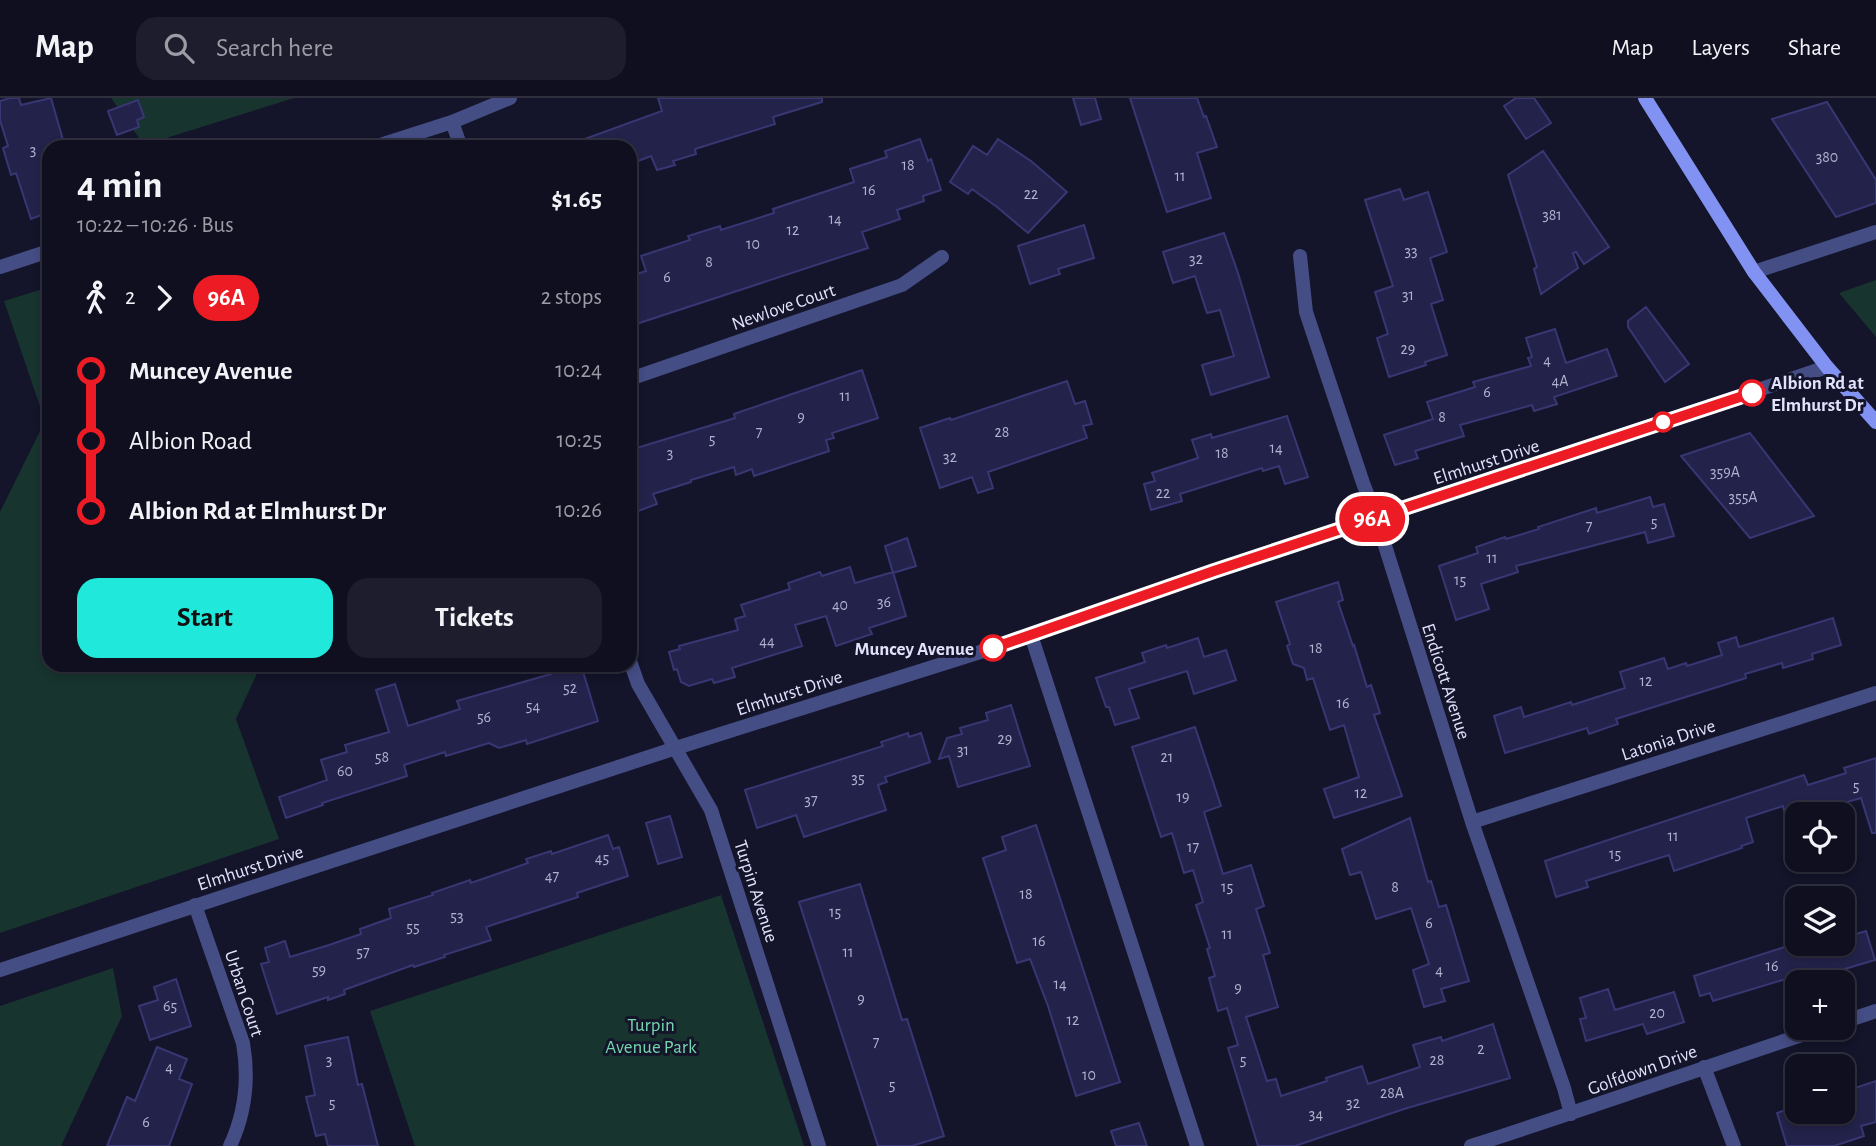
<!DOCTYPE html>
<meta charset="utf-8">
<style>
body{margin:0;font-family:"Alegreya Sans",sans-serif;background:#1d1d2d;color:#f1f3f6;height:100vh;display:flex;flex-direction:column;font-size:26px;white-space:nowrap}
*{box-sizing:border-box;margin:0}
p{font-size:23px;color:#9b9ca5}
.icon{flex:none;width:38px;height:38px;fill:none;stroke:currentColor;stroke-width:2;stroke-linecap:round;stroke-linejoin:round}
.map{position:relative;flex:1;overflow:hidden}
.drawer{position:absolute;left:42px;top:42px;width:595px;height:532px;display:flex;flex-direction:column;background:#0f0f20;border-radius:21px;box-shadow:0 4px 10px #0003,0 0 0 2px #2f2f3e}
.drawer>*{flex:none}
.badge{padding:0 14px;border-radius:23px;font-size:24px;line-height:46px}
.fabs{position:absolute;left:1785px;top:704px;display:grid;gap:14px}
.fabs a{display:grid;place-items:center;width:70px;height:70px;border-radius:14px;background:#0f0f20;box-shadow:0 4px 10px #0003,0 0 0 2px #2f2f3e;font-size:35px}
.map>.badge{position:absolute;translate:-50% -50%;box-shadow:0 0 0 4px #fff}
.legs{display:flex;align-items:center;gap:10px;height:77px;padding:0 35px;font-size:23px}
.legs p{margin-inline-start:auto}
.headline{display:flex;align-items:center;justify-content:space-between;height:119px;padding:0 35px}
h1{font-size:38px;font-weight:600;line-height:52px}
.primary-button{display:flex;gap:14px;margin-top:auto;padding:14px 35px}
.primary-button a{flex:1;height:80px;border-radius:21px;background:#20e8da;color:#111;font-size:28px;font-weight:600;line-height:80px;text-align:center}
.primary-button a+a{background:#1d1d2d;color:#f1f3f6}
ul{padding:0 35px;list-style:none}
li{display:flex;align-items:center;gap:24px;height:70px;font-size:26px}
li i{display:grid;place-items:center;width:10px;height:100%;margin:0 9px;background:currentColor}
li i::after{content:'';width:18px;height:18px;margin:-9px;border:5px solid;border-radius:50%;background:#0f0f20}
li p{margin-inline-start:auto}
li:first-child i{background:linear-gradient(#0000 50%,currentColor 0)}
li:last-child i{background:linear-gradient(currentColor 50%,#0000 0)}
header{display:flex;align-items:center;gap:42px;box-sizing:border-box;height:98px;padding:0 35px;background:#0f0f20;border-bottom:2px solid #2f2f3e}
header strong{font-size:33px}
nav{display:flex;gap:38px;margin-inline-start:auto;font-size:24px}
.search{width:490px;height:63px;background:#1d1d2d;display:flex;align-items:center;gap:18px;box-sizing:border-box;padding:0 24px;border-radius:21px;color:#9b9ca5;font-size:26px}
.map>svg:first-child{display:block}
.green{fill:#18342e}
.building{fill:#23224a;stroke:#383773;stroke-width:2}
.lines{fill:none;stroke-linecap:round;stroke-linejoin:round}
.street{stroke:#444d84;stroke-width:14}
.secondary{stroke:#8292f2;stroke-width:14}
.line-1-casing{stroke:#fff;stroke-width:16}
.line-1{stroke:#ed1c24;stroke-width:10}
.stop-1-dot{fill:#fff;stroke:#ed1c24;stroke-width:3.5}
.labels{text-anchor:middle;stroke-width:6;stroke-linejoin:round;paint-order:stroke}
.number-label{font-size:16px;fill:#b2b2d0}
.street-label{font-size:19px;fill:#e1e2fc;stroke:#14142a}
.stop-label{font-size:19px;font-weight:bold;fill:#e1e2fc;stroke:#14142a;text-anchor:start}
.park-label{font-size:19px;fill:#73d6ac;stroke:#14142a}
</style>
<header>
<strong>Map</strong>
<div class="search"><svg class="icon" aria-label="search" viewBox="0 0 24 24"><circle cx="10" cy="10" r="6"/><path d="M15 15l6 6"/></svg>Search here</div>
<nav><a>Map</a><a>Layers</a><a>Share</a></nav>
</header>
<div class="map">
<svg width="1876" height="1048" viewBox="0 0 1876 1048">
<rect width="100%" height="100%" fill="#14142a"/>
<path class="green" d="M111 0H294L144 47Z
M1876 182V239L1839 195Z
M49 189V567H261L236 621 279 741 0 835V414L45 323 4 203Z
M721 797 804 1048H415L370 913Z
M113 870 122 918 61 1048H0V908Z"/>
<path class="building" d="M10 0H19L21 7 51 0 65 49H49V114L31 121 16 75 11 77 3 50 8 48 0 22V3Z
M658 0H822V4L773 19 775 26 695 51 696 56 673 63 675 67 657 72 651 58 630 66V49H571V46L662 13Z
M1073 0H1095L1101 21 1081 27Z
M1130 0H1197L1204 19 1206 18 1217 49 1197 55 1211 100 1167 114Z
M1516 0H1534L1551 25 1526 41 1504 8Z
M138 2 144 19 137 22 139 29 117 37 108 13Z
M1827 4 1876 82V105L1836 119 1772 21Z
M920 41 928 63 931 61 941 92 923 98 924 103 897 112 900 121 862 134 868 150 630 228V178L646 173 641 158 690 142 688 138 720 128 721 132 774 115 773 111 854 84 850 71 887 59 885 53Z
M998 41 1031 63 1067 94 1028 135 997 109 972 91 968 96 950 84 973 48 987 57Z
M1543 53 1609 149 1584 166 1576 154 1573 155 1578 170 1541 196 1534 171 1537 169 1508 77Z
M1400 91 1404 102 1428 94 1447 154 1430 160 1443 202 1431 206 1447 257 1425 264 1426 267 1389 279 1377 240 1388 236 1375 194 1393 188 1365 102Z
M1084 127 1094 160 1058 171 1060 176 1030 186 1018 148Z
M1224 135 1238 175 1269 279 1211 297 1202 267 1234 258 1220 212 1207 215 1195 178 1173 185 1163 154Z
M1646 209 1689 266 1665 284 1628 229V223Z
M1555 231 1566 265 1607 251 1617 278 1554 299 1557 306 1534 313 1532 307 1460 327 1464 338 1415 353 1418 360 1395 367 1384 337 1433 321 1427 304 1475 289 1473 284 1531 268 1528 260 1532 259 1526 240Z
M862 272 878 320 832 335 834 340 826 342 829 353 754 378 752 371 736 377 734 369 691 382V384L653 396 657 406 630 416V352L735 320 734 316Z
M1067 283 1075 306 1085 303 1092 326 1083 328 1087 340 988 374 993 390 978 395 972 379 940 390 920 330 950 320 951 322Z
M1287 318 1308 379 1285 386 1279 368 1263 373 1262 370 1180 396 1182 403 1151 412 1144 386 1155 383 1152 375 1198 360 1192 342 1211 336 1212 340Z
M1750 335 1814 418 1750 440 1681 358Z
M1650 399 1653 409 1664 406 1674 438 1648 445 1645 434 1516 468 1518 474 1481 486 1489 511 1456 522 1439 468 1478 455 1476 449 1505 439 1506 441 1539 431 1538 429 1596 410 1597 415Z
M907 440 916 468 893 475 885 448Z
M850 469 855 485 893 474 906 518 869 530 872 536 836 548 826 518 795 527 802 548 732 570 735 579 714 585 712 581 689 588 681 584 677 571 674 572 669 554 680 551 679 548 738 532 735 521 745 518 741 507 790 491 788 485 820 474 822 478Z
M1338 484 1343 502 1338 504 1353 548 1354 547 1367 589 1371 587 1380 615 1374 617 1402 698 1334 720 1324 691 1359 679 1344 627 1330 632 1313 580 1307 582 1304 570 1293 566 1287 548 1290 546 1276 504Z
M1833 520 1841 547 1812 556 1813 561 1783 570 1782 565 1745 576 1746 580 1616 621 1618 626 1589 636 1587 630 1505 655 1494 618 1521 609 1524 619 1571 604 1572 607 1625 590 1620 574 1664 560 1668 571 1686 565 1687 568 1722 557 1718 545 1736 539 1739 549Z
M1198 540 1204 559 1226 552 1236 582 1194 596 1187 573 1129 591 1139 620 1115 627 1109 609H1106L1096 580 1145 564 1142 555 1166 547 1167 550Z
M549 567H581L598 623 527 646 526 642 499 650 489 645 446 658 445 654 404 667 407 678 322 705 323 707 286 720 279 699 327 682 321 662 347 654 345 647 389 634 376 592 395 586 408 628 460 611 457 603 551 576Z
M1011 607 1030 668 958 689 949 658 939 661 947 640 962 636 960 630 988 622 986 615Z
M1195 629 1221 708 1204 714 1223 776 1251 767 1264 808 1256 811 1270 855 1263 857 1278 909 1246 919 1267 983 1276 981 1281 998 1327 983 1326 980 1362 968 1368 986 1420 969 1413 947 1441 939 1442 943 1493 926 1510 980 1404 1011 1295 1048H1258L1228 950 1238 947 1227 910 1218 913 1209 880 1215 878 1207 851 1210 850 1196 807 1203 804 1193 772 1184 775 1172 735 1161 739 1132 649Z
M908 635 909 639 921 635 930 664 885 679 887 684 878 687 886 712 804 739 796 717 757 730 745 692 883 648 881 644Z
M1876 660V735H1872L1861 700 1816 713 1817 716H1785L1783 708 1746 720 1753 744 1741 748 1742 750 1674 773 1669 757 1586 783 1588 789 1556 799 1545 763 1804 677 1808 687 1846 675 1844 670Z
M670 718 682 759 658 766 646 725Z
M1410 720 1428 784 1431 783 1439 809 1446 807 1469 883 1441 891 1445 903 1424 909 1413 872 1429 866 1411 810 1376 821 1361 774 1350 777 1342 751Z
M1036 727 1120 984 1076 998 1048 908 1030 861 1017 865 983 760 1006 752 1002 739Z
M608 737 613 751 619 749 628 778 577 795 578 799 486 829 491 842 444 857 445 859 414 869 413 867 344 892 345 896 328 902V899L277 916 261 866 269 864 265 850 285 843 290 859 329 847 361 836 360 831 391 820 389 811 433 797 432 795 470 782 471 785 528 765 526 761 551 753 552 756Z
M860 786 902 922 907 921 944 1038 912 1048H878L799 804Z
M1866 833 1875 862 1821 878 1819 871 1713 903 1710 895 1700 898 1694 878 1797 845H1843V840Z
M176 881 191 928 150 942 139 908 158 902 154 889Z
M1608 891 1615 912 1674 894 1684 924 1647 936 1643 926 1586 943 1580 921 1586 920 1580 900Z
M348 939 358 987 362 986 378 1048H328L325 1036 316 1038 306 999 315 997 305 948Z
M157 949 187 961 179 981 192 986 169 1048H107L127 999 135 1003Z
M1876 983V1024L1861 1028 1864 1038 1834 1048H1787L1777 1015 1797 1008V1013H1843V994Z
M1139 1025 1147 1048H1116L1111 1033Z"/>
<g class="lines">
<path class="street" d="M452 24 461 49
M374 49 452 24 510 0
M1300 158 1306 214 1363 385 1376 419 1472 724 1564 990 1571 1016
M0 169 49 153
M1754 174 1876 134
M630 281 902 187 942 159
M1031 537 1197 1048
M630 563 638 586 711 712 819 1048
M1472 724 1876 595
M195 807 243 945C249 980 245 1016 230 1048
M0 872 676 650 993 550 1215 473 1827 269
M1843 924 1876 913
M1704 969 1734 1048
M1471 1048C1590 1010 1707 968 1826 929"/>
<path class="secondary" d="M1645 0 1754 174 1827 269 1876 324"/>
</g>
<g class="lines">
<defs>
<path id="line-1" d="M993 550 1214 473 1752 295"/>
</defs>
<use href="#line-1" class="line-1-casing"/>
<use href="#line-1" class="line-1"/>
</g>
<g class="stop-1-dot">
<circle cx="1752" cy="295" r="12"/>
<circle cx="1663" cy="324" r="9"/>
<circle cx="993" cy="550" r="12"/>
</g>
<g class="labels">
<g class="number-label">
<text x="33" y="57">3</text>
<text x="1827" y="64">380</text>
<text x="908" y="72">18</text>
<text x="1180" y="83">11</text>
<text x="869" y="97">16</text>
<text x="1031" y="101">22</text>
<text x="1552" y="122">381</text>
<text x="835" y="126">14</text>
<text x="793" y="137">12</text>
<text x="753" y="151">10</text>
<text x="1411" y="158">33</text>
<text x="1196" y="166">32</text>
<text x="709" y="169">8</text>
<text x="667" y="184">6</text>
<text x="1408" y="202">31</text>
<text x="1408" y="256">29</text>
<text x="1547" y="267">4</text>
<text x="1560" y="288">4A</text>
<text x="1487" y="299">6</text>
<text x="845" y="303">11</text>
<text x="801" y="324">9</text>
<text x="1442" y="324">8</text>
<text x="759" y="339">7</text>
<text x="1002" y="339">28</text>
<text x="712" y="346">5</text>
<text x="1276" y="355">14</text>
<text x="670" y="360">3</text>
<text x="1222" y="360">18</text>
<text x="950" y="364">32</text>
<text x="1725" y="379">359A</text>
<text x="1163" y="400">22</text>
<text x="1743" y="404">355A</text>
<text x="1654" y="429">5</text>
<text x="1589" y="433">7</text>
<text x="1492" y="465">11</text>
<text x="1460" y="487">15</text>
<text x="884" y="509">36</text>
<text x="840" y="512">40</text>
<text x="767" y="548">44</text>
<text x="1316" y="555">18</text>
<text x="1646" y="588">12</text>
<text x="570" y="595">52</text>
<text x="1343" y="610">16</text>
<text x="533" y="613">54</text>
<text x="484" y="624">56</text>
<text x="1005" y="646">29</text>
<text x="963" y="657">31</text>
<text x="382" y="664">58</text>
<text x="1167" y="664">21</text>
<text x="345" y="678">60</text>
<text x="858" y="685">35</text>
<text x="1856" y="693">5</text>
<text x="1361" y="700">12</text>
<text x="1183" y="704">19</text>
<text x="811" y="707">37</text>
<text x="1673" y="743">11</text>
<text x="1193" y="754">17</text>
<text x="1615" y="761">15</text>
<text x="602" y="765">45</text>
<text x="552" y="783">47</text>
<text x="1227" y="794">15</text>
<text x="1395" y="794">8</text>
<text x="1026" y="801">18</text>
<text x="835" y="819">15</text>
<text x="457" y="823">53</text>
<text x="1429" y="830">6</text>
<text x="413" y="834">55</text>
<text x="1227" y="841">11</text>
<text x="1039" y="848">16</text>
<text x="363" y="859">57</text>
<text x="848" y="859">11</text>
<text x="1772" y="873">16</text>
<text x="319" y="877">59</text>
<text x="1439" y="877">4</text>
<text x="1060" y="891">14</text>
<text x="1238" y="895">9</text>
<text x="861" y="906">9</text>
<text x="170" y="913">65</text>
<text x="1657" y="920">20</text>
<text x="1073" y="927">12</text>
<text x="876" y="949">7</text>
<text x="1481" y="956">2</text>
<text x="329" y="967">3</text>
<text x="1243" y="967">5</text>
<text x="1437" y="967">28</text>
<text x="169" y="974">4</text>
<text x="1089" y="982">10</text>
<text x="892" y="992">5</text>
<text x="1392" y="1000">28A</text>
<text x="332" y="1010">5</text>
<text x="1353" y="1010">32</text>
<text x="1316" y="1021">34</text>
<text x="146" y="1029">6</text>
</g>
<g class="street-label">
<text transform="translate(783 208) rotate(-19)" y="7">Newlove Court</text>
<text transform="translate(1486 363) rotate(-18)" y="7">Elmhurst Drive</text>
<text transform="translate(1447 583) rotate(72)" y="7">Endicott Avenue</text>
<text transform="translate(789 594) rotate(-18)" y="7">Elmhurst Drive</text>
<text transform="translate(1668 641) rotate(-18)" y="7">Latonia Drive</text>
<text transform="translate(250 769) rotate(-18)" y="7">Elmhurst Drive</text>
<text transform="translate(757 793) rotate(72)" y="7">Turpin Avenue</text>
<text transform="translate(245 895) rotate(72)" y="7">Urban Court</text>
<text transform="translate(1642 971) rotate(-20)" y="7">Golfdown Drive</text>
</g>
<g class="stop-label">
<text x="1771" y="291">Albion Rd at<tspan x="1771" dy="22">Elmhurst Dr</tspan></text>
<text x="974" y="557" text-anchor="end">Muncey Avenue</text>
</g>
<g class="park-label">
<text x="651" y="933">Turpin<tspan x="651" dy="22">Avenue Park</tspan></text>
</g>
</g>
</svg>
<div class="fabs">
<a><svg class="icon" aria-label="locate" viewBox="0 0 24 24"><circle cx="12" cy="12" r="6"/><path d="M12 2v4M12 18v4M2 12h4M18 12h4"/></svg></a>
<a><svg class="icon" aria-label="layers" viewBox="0 0 24 24"><path d="M12 4l9 5-9 5-9-5zM3 14l9 5 9-5"/></svg></a>
<a>+</a>
<a>−</a>
</div>
<b class="badge" style="left:1372px;top:421px;background:#ed1c24;color:#fff">96A</b>
<section class="drawer">
<div class="headline"><div><h1>4 min</h1><p>10:22 – 10:26 · Bus</p></div><b>$1.65</b></div>
<div class="legs"><svg class="icon" aria-label="walk" viewBox="0 0 24 24"><circle cx="13" cy="4" r="2"/><path d="M13 8l-2 6 4 7M11 14l-3 7M7 12l3-4h3l4 4"/></svg>2<svg class="icon" aria-label="forward" viewBox="0 0 24 24"><path d="M9 5l7 7-7 7"/></svg><b class="badge" style="background:#ed1c24;color:#fff">96A</b><p>2 stops</p></div>
<ul>
<li><i style="color:#ed1c24"></i><b>Muncey Avenue</b><p>10:24</p></li>
<li><i style="color:#ed1c24"></i><span>Albion Road</span><p>10:25</p></li>
<li><i style="color:#ed1c24"></i><b>Albion Rd at Elmhurst Dr</b><p>10:26</p></li>
</ul>
<div class="primary-button"><a>Start</a><a>Tickets</a></div>
</section>
</div>
